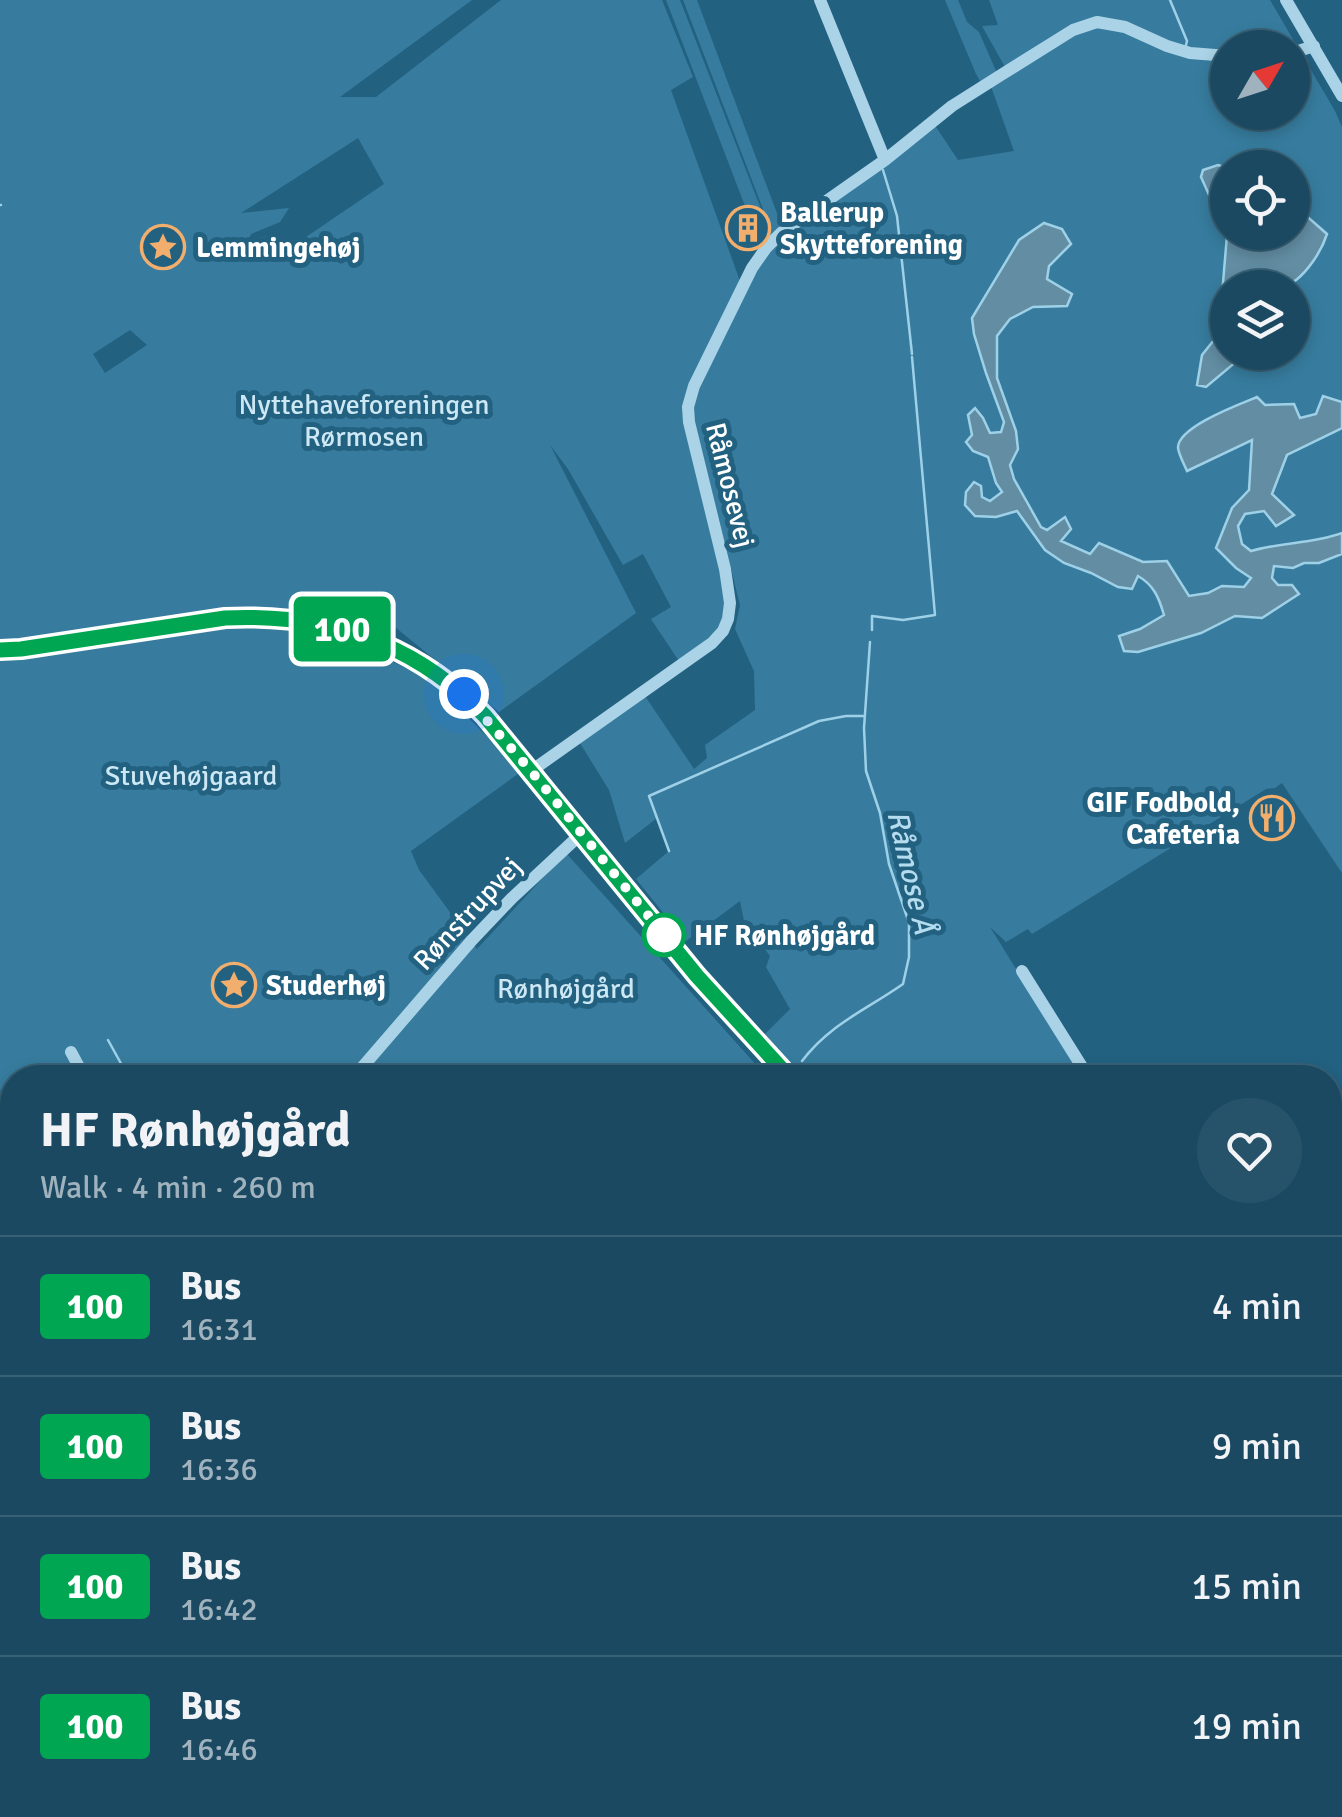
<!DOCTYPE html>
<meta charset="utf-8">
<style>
body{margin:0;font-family:Signika,sans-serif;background:#27536a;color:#f1f3f6;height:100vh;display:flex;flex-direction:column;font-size:38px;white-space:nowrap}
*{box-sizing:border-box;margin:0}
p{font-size:32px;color:#9fb2bd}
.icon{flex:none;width:55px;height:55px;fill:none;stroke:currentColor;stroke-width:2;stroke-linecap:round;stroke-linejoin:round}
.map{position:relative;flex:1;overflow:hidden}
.details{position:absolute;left:0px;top:1065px;width:1342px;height:752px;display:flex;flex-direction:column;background:#1a4961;border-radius:40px 40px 0 0;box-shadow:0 5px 15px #0003,0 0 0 2px #386176}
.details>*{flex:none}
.badge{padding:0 20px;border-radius:8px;font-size:35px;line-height:65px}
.needle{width:65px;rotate:51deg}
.fabs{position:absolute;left:1210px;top:30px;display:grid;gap:20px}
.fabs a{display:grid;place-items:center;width:100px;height:100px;border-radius:50%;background:#1a4961;box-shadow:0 5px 15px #0003,0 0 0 2px #386176;font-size:50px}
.you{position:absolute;width:50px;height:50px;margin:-25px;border:8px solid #fff;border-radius:50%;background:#1a73e8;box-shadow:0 0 0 15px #1a73e833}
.map>.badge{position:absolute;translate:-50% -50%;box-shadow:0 0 0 5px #fff}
.round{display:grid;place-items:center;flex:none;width:105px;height:105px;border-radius:52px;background:#27536a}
.summary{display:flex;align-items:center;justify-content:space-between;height:170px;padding:0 40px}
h1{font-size:48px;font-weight:700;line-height:75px}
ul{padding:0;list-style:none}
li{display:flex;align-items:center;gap:30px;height:140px;padding:0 40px;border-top:2px solid #386176}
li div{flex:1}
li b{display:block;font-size:38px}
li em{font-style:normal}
li .badge{min-width:110px;font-weight:700;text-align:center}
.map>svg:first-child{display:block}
.green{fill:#377c9e;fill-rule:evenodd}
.water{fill:#628da3;stroke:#9ed1e8;stroke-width:2.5}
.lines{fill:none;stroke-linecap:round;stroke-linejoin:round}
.stream{stroke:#9ed1e8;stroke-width:2.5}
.minor{stroke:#aad3e7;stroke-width:12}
.line-casing{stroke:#fff;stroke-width:22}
.line{stroke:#00a651;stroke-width:15}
.walk{stroke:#fff;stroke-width:10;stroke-dasharray:0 18}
.stop-dot{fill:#fff;stroke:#00a651;stroke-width:5}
.labels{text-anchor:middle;stroke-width:10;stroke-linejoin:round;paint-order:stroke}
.poi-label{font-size:28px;font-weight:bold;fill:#fff;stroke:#236181;text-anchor:start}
.park-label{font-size:28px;fill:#cde8f5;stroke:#236181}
.street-label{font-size:28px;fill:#fff;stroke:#236181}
.stop-label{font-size:28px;font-weight:bold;fill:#fff;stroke:#236181;text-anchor:start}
.water-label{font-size:30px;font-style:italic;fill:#b5dcef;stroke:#236181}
</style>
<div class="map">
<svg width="1342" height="1817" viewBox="0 0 1342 1817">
<rect width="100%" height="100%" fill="#236181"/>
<path class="green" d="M0 0H472L340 97H376L501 0H662L693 77 671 90 740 281 684 408 727 603 721 628 679 661 651 619 671 607 643 554 623 565 568 469 550 445 636 613 499 712 395 627 389 635 347 619 290 611 315 628 427 677 522 771 411 851 419 870 477 949 566 853 767 1077 12 1078V1805H1167L1164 1817H0ZM358 138 384 184 287 250 276 235 249 239 251 234 280 222 289 208 241 213ZM130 330 147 345 105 373 93 354Z
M666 0H680L763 214 750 219Z
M683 0H697L781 224 773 235 764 242 759 236 771 230Z
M945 0H958L967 22 979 32 996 71 1005 67 982 26 998 25 989 0H1270L1335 111 1342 127V873L1282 783 1275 788 1266 789 1032 934 1028 929 1006 942 990 927 1083 1077H803L765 1034 790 1009 766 967 770 956 744 921 740 901 686 941 636 879 669 851 657 818 625 843 609 790 580 743 645 696 694 769 707 758 705 745 755 710 754 671 735 629 740 605 694 418V407L700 387 756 272 768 252 784 236 934 124 958 160 1014 151 988 78 981 83 976 74ZM1228 48H1292V112H1228ZM1228 168H1292V232H1228ZM1228 288H1292V352H1228Z
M1330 1402 1342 1405V1582L1330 1593Z"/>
<path class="water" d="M1218 165 1227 168 1228 232H1292L1293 197 1303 213 1327 234C1321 253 1300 286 1278 288 1262 289 1244 288 1228 288L1227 304 1222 295 1227 235 1201 177 1203 170Z
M1044 223 1062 229 1071 244 1049 266 1047 279 1072 294 1067 306 1033 307 1010 319 997 336V378L1016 431 1018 449 1010 465 1014 479 1041 527 1047 530 1065 517 1071 529 1061 541 1090 554 1099 543 1143 562 1167 561 1189 596 1208 593 1222 586 1244 587 1251 578 1236 568 1216 548 1232 508 1249 490 1252 440 1187 471C1184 464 1179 455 1178 448 1177 427 1240 404 1257 397L1265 405 1294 404 1300 418 1316 414 1323 396 1342 402V428L1287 455 1272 494 1294 515 1276 526 1264 511 1245 514 1238 526 1242 544 1251 551C1281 542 1314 544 1342 533V554L1319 563H1304L1293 568 1274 566 1272 578 1278 585H1292L1299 594 1262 618 1235 616 1201 633 1138 652 1124 651 1119 636 1140 629 1164 615C1159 598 1154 585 1138 576L1132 589 1118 587 1091 573 1064 563 1045 550 1017 511 996 517 975 516 965 505 966 492 974 482 981 486 982 497 990 501 1002 492 996 483 988 457 973 451 966 442 972 435 968 415 975 408 983 418 990 433 1001 432 1004 422 986 373 974 334 972 318 1019 240Z
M1214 340 1227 344 1228 352 1243 353V356L1206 387 1197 385 1202 355Z"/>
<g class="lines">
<path class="stream" d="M1170 0 1187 41 1186 45
M883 170 897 216 912 354
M0 205H1
M872 630V616L903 620 935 615 912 357
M669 851 649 796 819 721 846 716H863
M108 1040 129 1078
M802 1061C830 1024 866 1010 903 984L909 957V923L889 864 880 813 866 771 864 728 870 642
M723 1817 727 1805"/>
<path class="minor" d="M820 0 885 160
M1286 0 1342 96
M1292 53 1314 46
M0 650 21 649 225 618C327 613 413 642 485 716L715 997 790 1078
M531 771 712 643 723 631 728 619 730 603 725 569 689 422 688 407 694 386 752 268 766 248 781 233 885 160 952 106 1001 75 1073 30 1097 22 1125 27 1167 46 1190 53 1228 56
M1022 971 1089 1078
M71 1052 85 1078
M353 1078 472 940 512 898 582 833
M11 1084 12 1088
M0 1199 12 1220
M0 1256 12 1245
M0 1313 12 1322
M1330 1389 1342 1393
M0 1394 12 1403
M0 1476 3 1478
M1330 1666 1342 1656
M1330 1682 1342 1672
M1215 1805 1231 1817
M424 1817 438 1805
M1196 1817 1203 1805
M1310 1817 1328 1805"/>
</g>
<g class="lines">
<defs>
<path id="line" d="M0 650 21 649 225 618C326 613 414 642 485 716L697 976 790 1078"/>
</defs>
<use href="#line" class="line-casing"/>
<use href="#line" class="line"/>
<path class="walk" d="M464 694 531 771 664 935"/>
</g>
<defs>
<symbol id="building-ring" viewBox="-11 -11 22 22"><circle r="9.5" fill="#236181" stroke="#f2ae6d" stroke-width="1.5"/><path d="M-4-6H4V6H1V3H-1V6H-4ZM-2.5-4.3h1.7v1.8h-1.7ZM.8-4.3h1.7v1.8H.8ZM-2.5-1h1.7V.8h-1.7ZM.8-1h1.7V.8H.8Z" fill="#f2ae6d"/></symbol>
<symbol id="sight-ring" viewBox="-11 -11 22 22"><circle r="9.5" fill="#236181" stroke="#f2ae6d" stroke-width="1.5"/><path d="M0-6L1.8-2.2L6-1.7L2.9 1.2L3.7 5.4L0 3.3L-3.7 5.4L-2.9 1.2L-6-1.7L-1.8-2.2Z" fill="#f2ae6d"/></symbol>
<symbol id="restaurant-ring" viewBox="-11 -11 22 22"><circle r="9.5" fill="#236181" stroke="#f2ae6d" stroke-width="1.5"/><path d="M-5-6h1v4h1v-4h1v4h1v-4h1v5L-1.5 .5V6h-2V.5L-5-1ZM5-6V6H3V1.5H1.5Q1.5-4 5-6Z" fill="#f2ae6d"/></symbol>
</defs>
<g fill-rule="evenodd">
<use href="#building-ring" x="723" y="203" width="50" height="50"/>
<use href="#sight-ring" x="138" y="222" width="50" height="50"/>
<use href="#restaurant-ring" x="1247" y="793" width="50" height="50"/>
<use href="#sight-ring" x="209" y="960" width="50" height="50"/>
</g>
<circle class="stop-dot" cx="664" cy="935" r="20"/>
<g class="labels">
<g class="poi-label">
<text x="780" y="222">Ballerup<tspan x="780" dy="32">Skytteforening</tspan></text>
<text x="196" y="257">Lemmingehøj</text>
<text x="1240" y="812" text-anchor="end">GIF Fodbold,<tspan x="1240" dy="32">Cafeteria</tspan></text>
<text x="266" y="995">Studerhøj</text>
</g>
<g class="park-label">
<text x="364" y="414">Nyttehaveforeningen<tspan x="364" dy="32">Rørmosen</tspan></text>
<text x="191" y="785">Stuvehøjgaard</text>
<text x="566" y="998">Rønhøjgård</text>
</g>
<g class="street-label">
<text transform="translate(731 485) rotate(76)" y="10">Råmosevej</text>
<text transform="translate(467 913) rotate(-47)" y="10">Rønstrupvej</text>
</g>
<g class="stop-label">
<text x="694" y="945">HF Rønhøjgård</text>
</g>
<g class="water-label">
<text transform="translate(911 872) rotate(77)" y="10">Råmose Å</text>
</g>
</g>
</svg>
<div class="fabs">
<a><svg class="needle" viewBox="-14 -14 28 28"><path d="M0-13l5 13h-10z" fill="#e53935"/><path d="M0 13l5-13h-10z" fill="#9fb2bd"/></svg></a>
<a><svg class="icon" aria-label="locate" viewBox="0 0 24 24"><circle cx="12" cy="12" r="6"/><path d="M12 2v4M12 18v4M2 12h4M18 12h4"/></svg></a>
<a><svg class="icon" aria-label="layers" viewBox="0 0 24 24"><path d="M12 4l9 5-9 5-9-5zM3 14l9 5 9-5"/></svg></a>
</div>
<div class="you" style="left:464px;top:694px"></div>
<b class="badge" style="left:342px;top:629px;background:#00a651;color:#fff">100</b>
<section class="details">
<div class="summary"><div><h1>HF Rønhøjgård</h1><p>Walk · 4 min · 260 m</p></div><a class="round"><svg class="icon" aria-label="heart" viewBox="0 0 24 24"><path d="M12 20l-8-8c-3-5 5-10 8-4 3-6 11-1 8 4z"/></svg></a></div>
<ul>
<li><span class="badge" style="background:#00a651;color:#fff">100</span><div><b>Bus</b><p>16:31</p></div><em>4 min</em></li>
<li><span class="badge" style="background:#00a651;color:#fff">100</span><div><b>Bus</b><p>16:36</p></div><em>9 min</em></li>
<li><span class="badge" style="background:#00a651;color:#fff">100</span><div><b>Bus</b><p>16:42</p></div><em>15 min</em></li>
<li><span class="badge" style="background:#00a651;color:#fff">100</span><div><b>Bus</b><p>16:46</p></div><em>19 min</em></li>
</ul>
</section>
</div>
